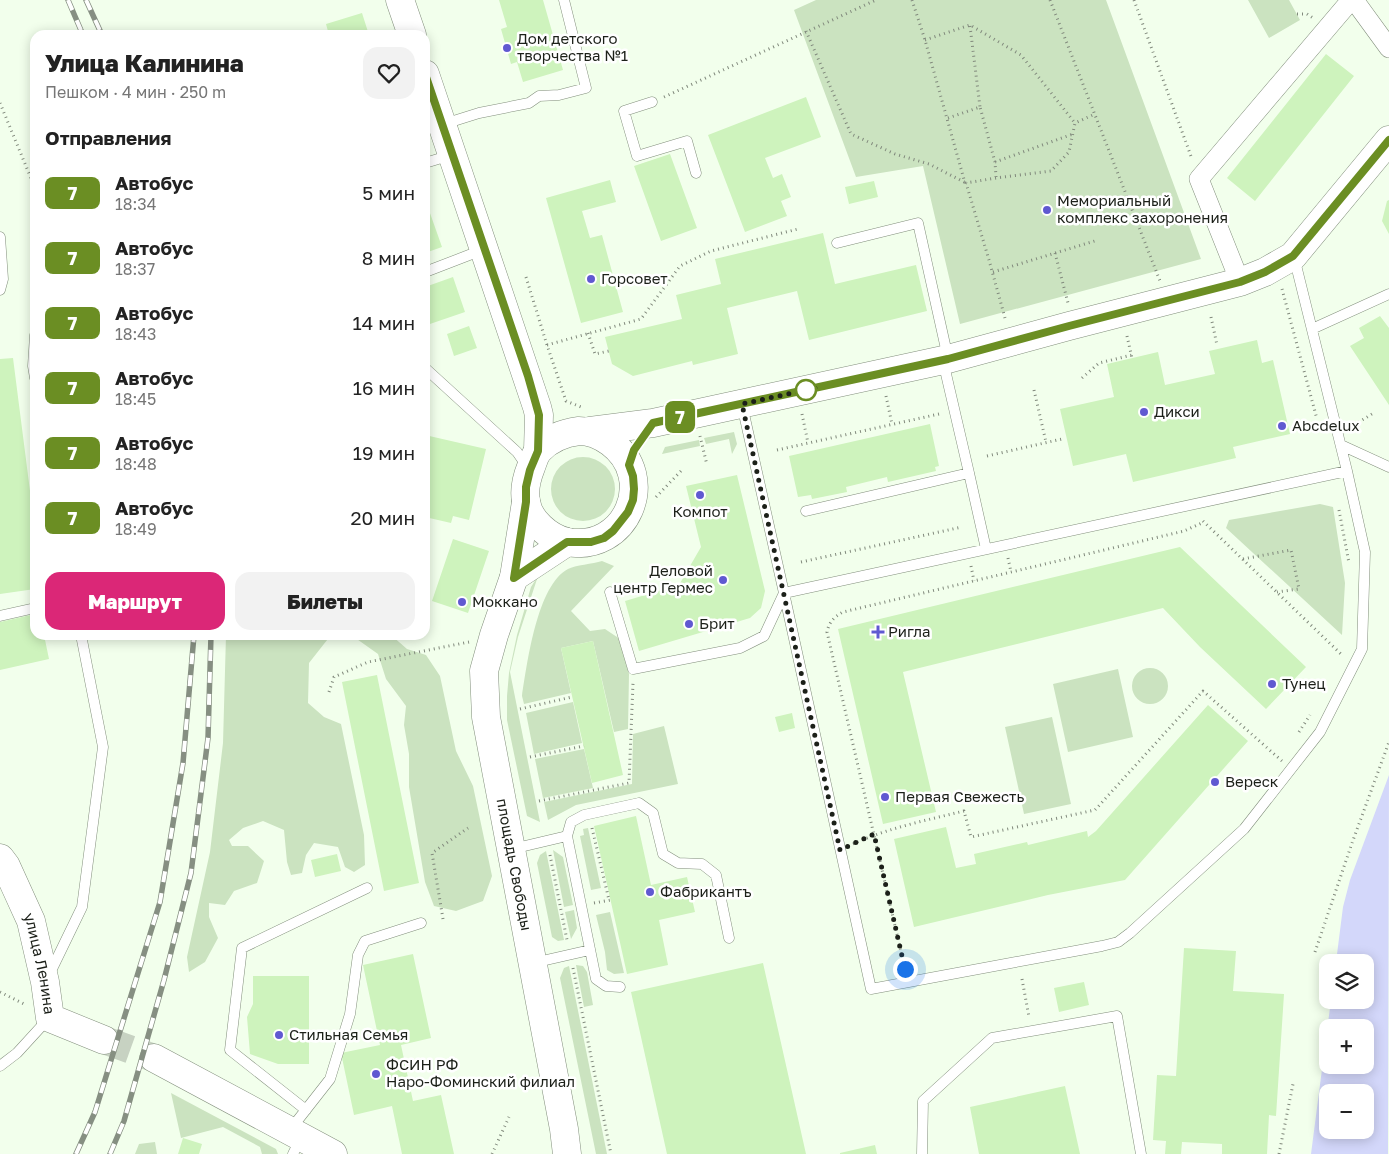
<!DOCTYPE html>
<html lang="ru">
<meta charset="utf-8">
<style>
body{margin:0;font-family:"Golos Text",sans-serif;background:#f2f2f2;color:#222;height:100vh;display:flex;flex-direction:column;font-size:19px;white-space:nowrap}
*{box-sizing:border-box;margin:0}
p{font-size:16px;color:#767676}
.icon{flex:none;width:28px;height:28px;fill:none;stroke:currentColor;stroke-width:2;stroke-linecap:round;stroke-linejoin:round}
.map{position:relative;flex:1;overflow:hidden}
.details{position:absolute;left:30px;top:30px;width:400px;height:610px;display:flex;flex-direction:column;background:#fff;border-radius:15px;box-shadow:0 2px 12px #0003}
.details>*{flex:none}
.badge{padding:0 10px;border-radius:8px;font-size:18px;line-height:32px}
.controls{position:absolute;left:1319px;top:954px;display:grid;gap:10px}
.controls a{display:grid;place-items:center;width:55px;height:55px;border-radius:10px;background:#fff;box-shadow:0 2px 12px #0003;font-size:25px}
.you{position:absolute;width:25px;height:25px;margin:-12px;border:4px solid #fff;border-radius:50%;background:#1a73e8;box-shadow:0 0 0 8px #1a73e833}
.map>.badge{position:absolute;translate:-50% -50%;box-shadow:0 0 0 2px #fff}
h2{padding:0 15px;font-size:19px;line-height:45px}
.round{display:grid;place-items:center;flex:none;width:52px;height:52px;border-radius:15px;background:#f2f2f2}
.summary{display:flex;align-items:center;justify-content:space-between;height:85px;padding:0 15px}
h1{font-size:24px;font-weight:800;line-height:38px}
.primary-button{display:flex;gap:10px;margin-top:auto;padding:10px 15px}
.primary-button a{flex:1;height:58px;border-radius:15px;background:#db2777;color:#fff;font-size:20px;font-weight:800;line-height:58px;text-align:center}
.primary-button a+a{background:#f2f2f2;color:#222}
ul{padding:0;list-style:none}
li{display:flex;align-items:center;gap:15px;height:65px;padding:0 15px}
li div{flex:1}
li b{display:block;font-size:19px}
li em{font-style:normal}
li .badge{min-width:55px;font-weight:700;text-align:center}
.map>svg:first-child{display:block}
.green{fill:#cbe3c0}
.water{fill:#d3d7fa;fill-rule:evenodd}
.building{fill:#cef3bd}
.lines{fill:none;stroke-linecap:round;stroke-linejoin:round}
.secondary-tunnel{stroke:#c7d2c2;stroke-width:28;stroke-dasharray:28 14;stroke-linecap:butt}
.lane-casing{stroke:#838f7d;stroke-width:11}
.street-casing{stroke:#838f7d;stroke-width:20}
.secondary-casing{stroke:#838f7d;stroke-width:29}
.path{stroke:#81897c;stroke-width:3;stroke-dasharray:1 4;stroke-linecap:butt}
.lane{stroke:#fff;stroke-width:10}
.street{stroke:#fff;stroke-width:19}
.secondary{stroke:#fff;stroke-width:28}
.rail-casing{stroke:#868f82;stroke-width:5.5}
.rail{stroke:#fff;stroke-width:4;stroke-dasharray:11;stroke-linecap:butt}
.line-casing{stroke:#fff;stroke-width:11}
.line{stroke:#6b8e23;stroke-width:8}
.walk{stroke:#1c2019;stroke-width:5;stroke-dasharray:0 9}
.poi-dot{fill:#6059d1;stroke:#fff;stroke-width:2}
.stop-dot{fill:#fff;stroke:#6b8e23;stroke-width:2.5}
.labels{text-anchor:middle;stroke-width:5;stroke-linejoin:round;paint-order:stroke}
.poi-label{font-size:15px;fill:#1c2019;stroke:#fff;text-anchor:start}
.street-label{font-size:15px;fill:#1c2019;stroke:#fff}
</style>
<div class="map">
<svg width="1389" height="1154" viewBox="0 0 1389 1154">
<rect width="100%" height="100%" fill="#f2ffec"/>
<path class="green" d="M816 0H1106L1201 259 960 324 923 166 856 177 794 10Z
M1248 0H1289L1300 20 1269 38Z
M734 432 737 444 732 454 729 439 706 444 704 438Z
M699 440 700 446 662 454 665 447Z
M551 489a32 32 0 1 1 64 0a32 32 0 1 1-64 0Z
M1320 504 1333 507 1345 583 1342 635 1226 528 1229 520Z
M602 561 614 566 571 611 590 631 605 629 620 639 629 674 628 729 614 732 593 641 561 648 571 693 524 704 522 696C527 664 537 585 568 569 575 565 593 564 602 561Z
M538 576 518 637 510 672 540 822 527 816 507 720V696L509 673 517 635 531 587Z
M226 635H391L407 649 426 655 440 676 456 751 473 786 492 876 483 901 456 911 434 906 425 882 409 787V754L404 725 406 706 386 679 378 654 354 637 331 635 309 663 308 703 324 717 341 724 364 835 365 865 354 872 345 867 338 847 314 843 306 855 302 873 291 875 287 862 284 830 263 821 243 828 229 840 232 846H248L264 861 257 883 234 891 225 905 209 903V917L218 938 205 962 189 972 187 957 210 852 223 743Z
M1132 686a18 18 0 1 1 36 0a18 18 0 1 1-36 0Z
M1118 669 1133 737 1068 752 1053 684Z
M573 702 582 743 534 754 526 713Z
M1052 717 1071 804 1024 814 1005 727Z
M664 726 678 784 576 805 548 820 544 802 632 784 633 734Z
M584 749 593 788 543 798 535 759Z
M588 828 601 888 591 890 580 836 584 835 583 829Z
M553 850 563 857 573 905 564 907Z
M546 851 564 940 558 941 552 937 537 863 540 855Z
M574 910 577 928 571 939 565 912Z
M610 912 624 973 614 974 607 970 605 952 596 915Z
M576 965 583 966 587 972 593 1005 584 1007Z
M569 966 607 1154H596L560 978 564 968Z
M171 1093 276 1149 278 1154H262L260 1147 223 1127 181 1138Z
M155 1142 157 1154H135L139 1144Z"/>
<path class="water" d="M1389 775 1388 1154H1311L1331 1000H1365V962H1336L1343 907 1350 880ZM1328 1028H1365V1065H1328ZM1328 1092H1365V1130H1328Z"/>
<path class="building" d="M499 0H543L563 70 523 82 517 62 511 64 501 29 507 27Z
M362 13 369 35H329L326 24Z
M1326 54 1354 76 1255 201 1227 178Z
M806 97 821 137 765 158 773 178 782 174 791 197 781 201 787 216 745 232 708 135Z
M670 154 697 228 661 241 634 166Z
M610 180 616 202 582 211 590 238 602 235 623 312 581 323 546 198Z
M874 181 878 197 849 204 845 187Z
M425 199 442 247 425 253Z
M1389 200V234L1382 221 1387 201Z
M823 233 835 284 916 265 927 311 809 340 797 291 727 308 738 354 693 365 692 361 633 376 612 364 605 337 682 319 676 295 721 284 715 259Z
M453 277 465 312 427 325 425 319V287Z
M1380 316 1389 328V405L1350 346 1364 338 1359 328Z
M469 326 477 348 454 356 447 334Z
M1257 340 1262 363 1273 360 1290 434 1233 447 1236 458 1133 482 1126 454 1073 466 1060 409 1114 397 1107 364 1158 352 1165 385 1215 374 1209 351Z
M13 358 35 530V589L0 594V359Z
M930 424 939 466 935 467 936 471 888 482 887 477 846 487 847 492 812 499 811 495 798 497 789 456Z
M425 435 486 449 469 520 453 516 451 523 425 517Z
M737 475 765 591 761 608 750 618 639 651 625 601 679 585 701 547 686 486Z
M453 539 489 551 468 613 432 601Z
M1180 547 1306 667 1266 709 1200 647 1163 608 903 672 936 812 883 824 838 629Z
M35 614V635H44L49 659 0 670V622Z
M593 641 623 775 592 783 561 648Z
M377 675 419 883 384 891 342 682Z
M1208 705 1248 741 1125 880 1048 895 914 927 894 839 946 827 956 868 976 864 974 854 1027 842 1028 845 1087 831 1088 837 1096 831Z
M792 713 795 728 779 732 775 717Z
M636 816 651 885 687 877 695 912 659 920 668 965 627 974 594 826Z
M337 854 341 871 315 877 311 860Z
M1184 948 1236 951 1233 991 1284 994 1276 1116 1269 1115 1267 1154H1222V1144L1182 1142 1181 1154H1165L1166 1141 1153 1140 1157 1075 1176 1076Z
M413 954 431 1038 401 1045 413 1101 441 1095 454 1154H402L392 1106 354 1115 341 1053 380 1045 363 965Z
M763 963 806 1154H667L631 992Z
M253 976H309V1064H278L250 1054 247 1017 253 1004Z
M1084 982 1089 1005 1059 1012 1054 988Z
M1065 1086 1080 1154H979L970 1107Z
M183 1138 202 1144 199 1154H178Z
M875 1145 877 1154H840V1153Z"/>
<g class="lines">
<path class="secondary-tunnel" d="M104 1040 154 1058"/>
<defs>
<path id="lane" d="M652 102 624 111 637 156 687 141 696 173
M444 124 479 113 529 103 539 96 559 95 586 88 564 0
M425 163 451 155
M0 237 3 279 0 290
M837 243 918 223 948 358
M1294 257 1347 471 1365 552 1362 649 1320 732 1244 829 1130 933 1118 942 1102 946 871 989 784 593 1347 471
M425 272 482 250
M1312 329 1389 294
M35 335 33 366 35 378
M425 368 517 452 528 468
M1341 445 1389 467
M969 473 986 549
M806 511 969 473 943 361
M610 592 633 669 740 648 764 636 784 593 742 405
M0 616 35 608
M512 849 567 836
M533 963 590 950
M49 975 82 907 103 747 81 635
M620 987 606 986 596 979 567 836 571 822 584 815 639 803 653 813 663 854 678 863 702 864 716 875 729 938
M0 1066 17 1053 49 1018
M306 1110 230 1050 242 948 367 888
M290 1130 330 1079 350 1014 358 955 365 941 421 923
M293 1154 301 1138
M922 1154 923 1101 992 1038 1117 1016 1141 1154"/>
<path id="street" d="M1354 0 1389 48
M1240 282 1199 179 1351 0"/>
<g id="secondary">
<path d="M400 0 412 35"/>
<path d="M425 74 537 407 539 415 538 451"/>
<path d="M579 431C591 431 600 435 610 442 659 478 626 553 567 542 549 538 528 520 526 501 524 491 527 477 531 467 533 462 535 454 539 450 550 438 563 433 579 431Z"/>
<path d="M590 431 653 423 948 359 1069 326 1240 282 1265 272 1293 256 1389 140"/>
<path id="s1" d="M526 502 514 577 494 635 484 671 486 717 564 1129 567 1154"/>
<path d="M514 577 567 542"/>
<path id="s2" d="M0 858 6 866 31 921 45 982 50 1018 104 1040"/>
<path d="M154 1058 333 1154"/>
</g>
</defs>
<use href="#lane" class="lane-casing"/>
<use href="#street" class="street-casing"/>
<use href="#secondary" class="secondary-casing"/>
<path class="path" d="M912 0 925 40 965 183
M1050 0 1160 281
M1134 0 1192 159
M1297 14H1307L1313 18
M970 26 980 107
M806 31 851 134 895 154 929 164 966 183
M925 40 970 25 1021 55 1075 123
M664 97 876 0
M0 103 35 188
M948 118 980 107 995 162 996 177
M995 162 1073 134
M1055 253 1068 303
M993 272 1098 240
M526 277 547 345 566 401 581 407
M1282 289 1317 419
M1211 317 1217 345
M1005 318 989 260 966 183 996 178 1051 171 1069 152 1075 123 1095 114
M588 333 595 354 609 351
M1127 336 1132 358
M547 345 641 319 680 266 711 251 798 229
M1082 378 1099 363 1132 355
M1034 390 1046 442
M886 396 892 424
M802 414 808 443
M1354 425 1372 414
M700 436 707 465
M777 450 939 414
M987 456 1062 439
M656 497 681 471
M1339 510 1349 563
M1203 521 1343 656
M1008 558 1011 572
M1243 559 1291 550 1299 589 1277 592
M801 562 962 527
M971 566 974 581
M329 692 334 677 368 662 469 642
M520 709 572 697
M1299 732 1310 715
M530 757 584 746
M539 801 629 783 633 683
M592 828 609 900
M853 844C888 828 927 820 964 811L971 837 1095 810 1203 691 1282 761
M550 855 567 940
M594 903 611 900
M443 919 432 853 468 828
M1315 952 1352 843 1389 742
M573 968 611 1154
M905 969 827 632C829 622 834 617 843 612L1184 531 1204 522
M1022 979 1029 1017
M0 992 26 1005
M492 1154 509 1117
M1279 1154 1293 1084"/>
<use href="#lane" class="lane"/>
<use href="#street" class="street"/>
<use href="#secondary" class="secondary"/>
<defs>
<path id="rail" d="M68 0 83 35
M86 0 102 35
M76 1154 95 1112 160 902 183 763 194 635
M110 1154 124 1121 164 980 191 873 208 738 211 635"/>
</defs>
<use href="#rail" class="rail-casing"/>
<use href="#rail" class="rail"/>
</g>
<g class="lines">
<defs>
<path id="line" d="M425 74 528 376 539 415 538 451 530 470 526 487V502L514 578 567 542H591L604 538 613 531 628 512 633 500 634 489 633 476 629 465 634 450 653 423 948 359 1069 326 1240 282 1265 272 1293 256 1389 140"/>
</defs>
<use href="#line" class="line-casing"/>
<use href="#line" class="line"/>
<path class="walk" d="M806 390 815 388 742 404 840 850 874 834 905 969"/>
</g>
<g class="poi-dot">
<circle cx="507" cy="48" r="5"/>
<circle cx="1047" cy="210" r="5"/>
<circle cx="591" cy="279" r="5"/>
<circle cx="1144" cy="412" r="5"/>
<circle cx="1282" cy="426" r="5"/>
<circle cx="700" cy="495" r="5"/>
<circle cx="723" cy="580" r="5"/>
<circle cx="462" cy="602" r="5"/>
<circle cx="689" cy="624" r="5"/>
<path d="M875.5 624.5h5v5h5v5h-5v5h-5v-5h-5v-5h5z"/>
<circle cx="1272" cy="684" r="5"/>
<circle cx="1215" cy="782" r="5"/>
<circle cx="885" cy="797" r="5"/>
<circle cx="650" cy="892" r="5"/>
<circle cx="279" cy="1035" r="5"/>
<circle cx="376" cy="1074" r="5"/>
</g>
<circle class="stop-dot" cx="806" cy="390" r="10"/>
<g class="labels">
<g class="poi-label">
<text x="517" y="44">Дом детского<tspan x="517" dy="17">творчества №1</tspan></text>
<text x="1057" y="206">Мемориальный<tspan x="1057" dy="17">комплекс захоронения</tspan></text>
<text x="601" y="284">Горсовет</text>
<text x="1154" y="417">Дикси</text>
<text x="1292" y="431">Abcdelux</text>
<text x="700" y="517" text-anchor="middle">Компот</text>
<text x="713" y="576" text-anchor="end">Деловой<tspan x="713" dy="17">центр Гермес</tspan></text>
<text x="472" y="607">Моккано</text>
<text x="699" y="629">Брит</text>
<text x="888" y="637">Ригла</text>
<text x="1282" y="689">Тунец</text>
<text x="1225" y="787">Вереcк</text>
<text x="895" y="802">Первая Свежесть</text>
<text x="660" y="897">Фабрикантъ</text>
<text x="289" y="1040">Стильная Семья</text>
<text x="386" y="1070">ФСИН РФ<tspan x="386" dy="17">Наро-Фоминский филиал</tspan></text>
</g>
<g class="street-label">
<text dy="5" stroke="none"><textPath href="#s1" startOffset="371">площадь Свободы</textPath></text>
<text dy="5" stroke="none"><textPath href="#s2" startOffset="114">улица Ленина</textPath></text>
</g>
</g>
</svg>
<div class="controls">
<a><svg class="icon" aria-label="layers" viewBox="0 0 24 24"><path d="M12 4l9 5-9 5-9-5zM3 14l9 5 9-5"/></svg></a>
<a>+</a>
<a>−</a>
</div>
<div class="you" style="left:905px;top:969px"></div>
<b class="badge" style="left:680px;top:417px;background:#6b8e23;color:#fff">7</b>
<section class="details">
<div class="summary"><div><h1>Улица Калинина</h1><p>Пешком · 4 мин · 250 m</p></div><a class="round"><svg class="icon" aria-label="heart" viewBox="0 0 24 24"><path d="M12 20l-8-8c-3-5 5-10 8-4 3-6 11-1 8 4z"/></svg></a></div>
<h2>Отправления</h2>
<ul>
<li><span class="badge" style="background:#6b8e23;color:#fff">7</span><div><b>Автобус</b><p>18:34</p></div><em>5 мин</em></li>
<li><span class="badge" style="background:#6b8e23;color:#fff">7</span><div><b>Автобус</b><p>18:37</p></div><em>8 мин</em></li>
<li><span class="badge" style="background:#6b8e23;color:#fff">7</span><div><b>Автобус</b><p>18:43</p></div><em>14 мин</em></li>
<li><span class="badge" style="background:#6b8e23;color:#fff">7</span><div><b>Автобус</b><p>18:45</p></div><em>16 мин</em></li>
<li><span class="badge" style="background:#6b8e23;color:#fff">7</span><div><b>Автобус</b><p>18:48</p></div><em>19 мин</em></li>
<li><span class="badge" style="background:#6b8e23;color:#fff">7</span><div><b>Автобус</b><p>18:49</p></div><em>20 мин</em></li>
</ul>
<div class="primary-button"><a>Маршрут</a><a>Билеты</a></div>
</section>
</div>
